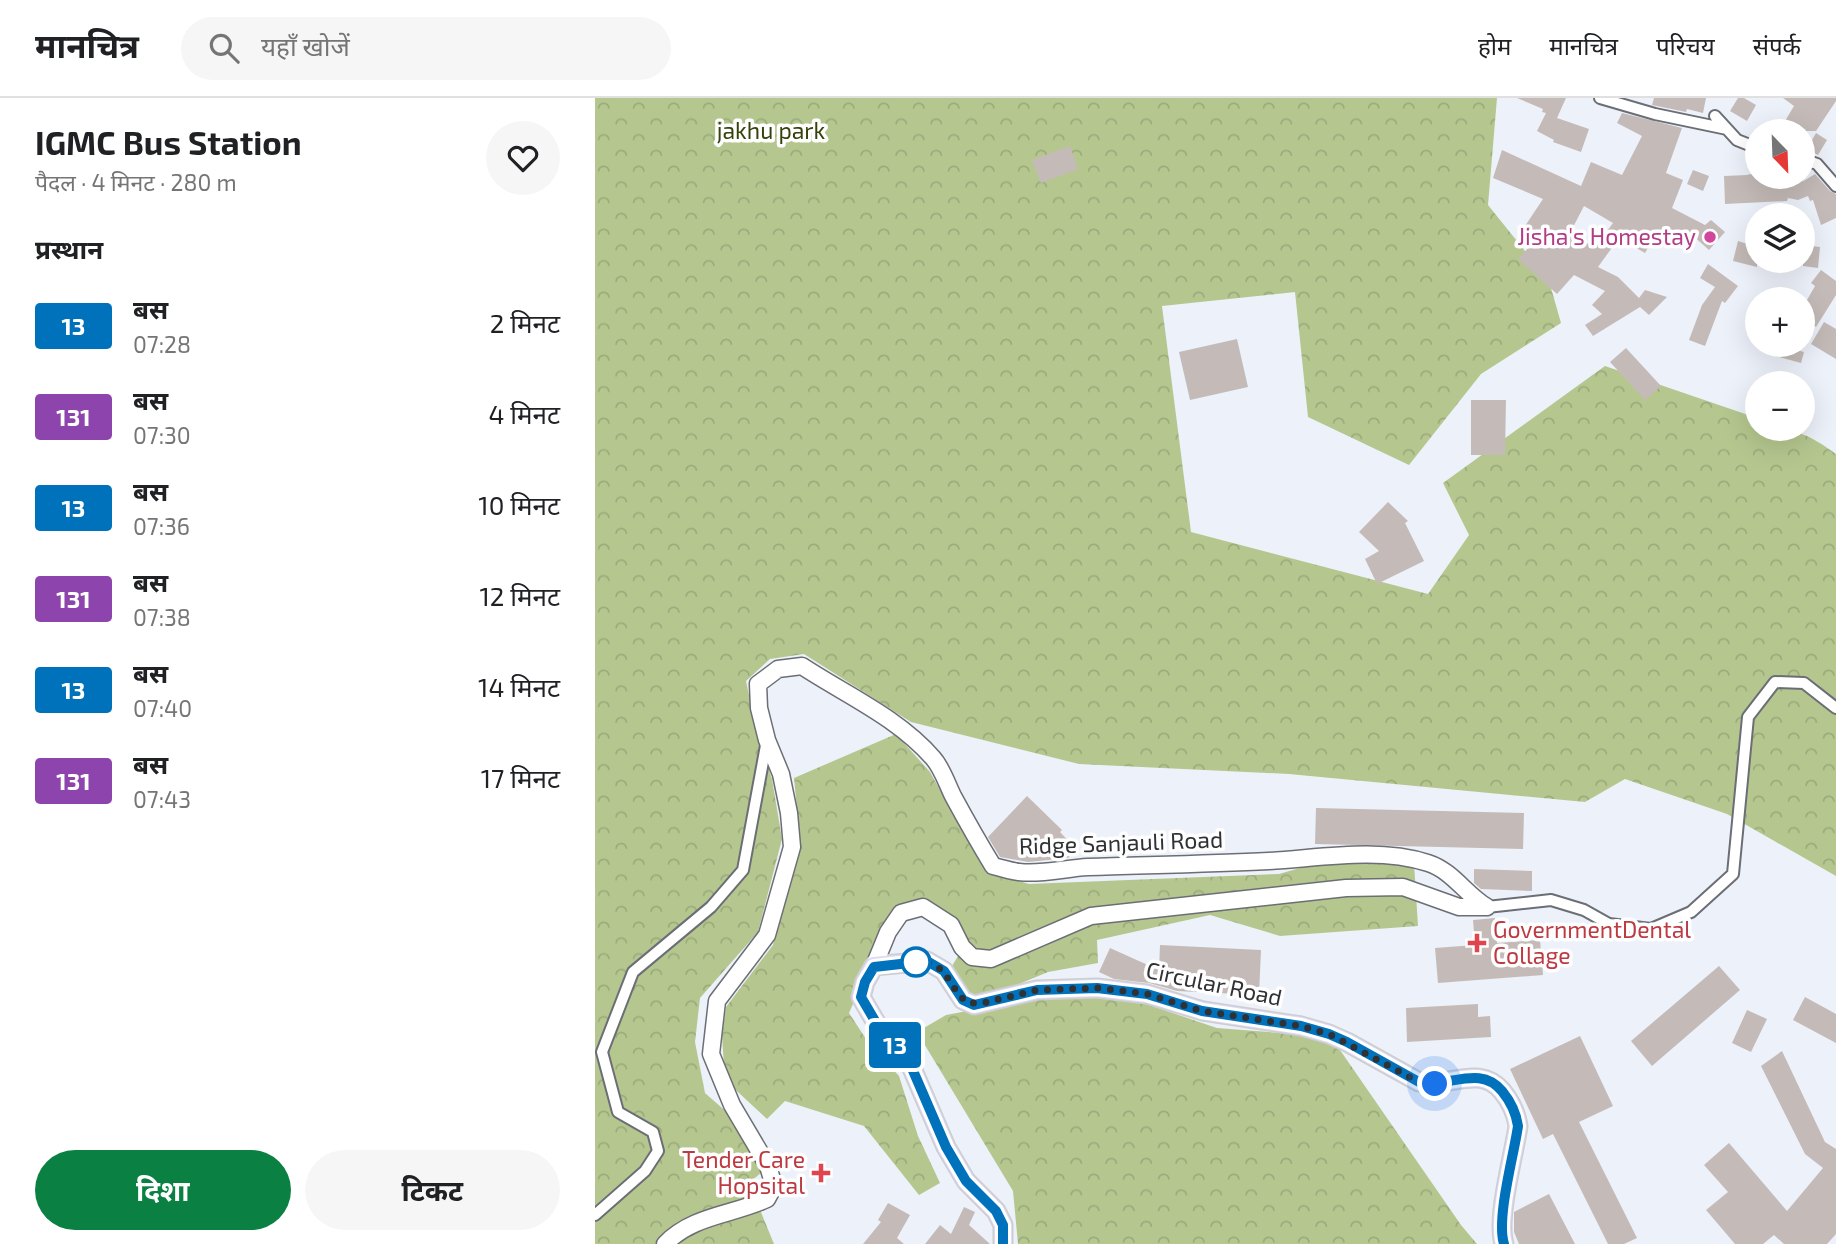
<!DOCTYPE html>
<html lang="hi">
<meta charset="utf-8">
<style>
body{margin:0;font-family:"Exo 2","Noto Sans Devanagari",sans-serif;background:#f6f6f6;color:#202124;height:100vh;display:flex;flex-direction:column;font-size:26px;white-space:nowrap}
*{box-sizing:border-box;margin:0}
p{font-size:23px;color:#757577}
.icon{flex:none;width:38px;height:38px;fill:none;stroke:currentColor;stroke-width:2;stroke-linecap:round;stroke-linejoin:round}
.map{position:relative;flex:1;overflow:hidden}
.drawer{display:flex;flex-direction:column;background:#fff;width:595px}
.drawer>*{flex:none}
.badge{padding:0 14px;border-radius:5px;font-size:24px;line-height:46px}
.needle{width:46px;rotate:157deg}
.buttons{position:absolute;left:1150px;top:21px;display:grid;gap:14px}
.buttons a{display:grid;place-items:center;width:70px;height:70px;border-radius:50%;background:#fff;box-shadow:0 7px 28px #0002;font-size:35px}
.you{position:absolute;width:35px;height:35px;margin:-18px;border:5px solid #fff;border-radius:50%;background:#1a73e8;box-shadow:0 0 0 10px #1a73e833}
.map>.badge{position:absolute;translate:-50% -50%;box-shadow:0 0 0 4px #fff}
h2{padding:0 35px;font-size:26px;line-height:63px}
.round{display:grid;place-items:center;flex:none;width:74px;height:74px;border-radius:37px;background:#f6f6f6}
.head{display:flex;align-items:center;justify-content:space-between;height:119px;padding:0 35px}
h1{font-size:33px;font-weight:700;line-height:52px}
.action{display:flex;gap:14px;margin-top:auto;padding:14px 35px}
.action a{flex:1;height:80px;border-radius:42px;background:#0b8043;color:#fff;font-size:28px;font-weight:700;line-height:80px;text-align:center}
.action a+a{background:#f6f6f6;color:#202124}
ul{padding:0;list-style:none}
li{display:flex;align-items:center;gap:21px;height:91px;padding:0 35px}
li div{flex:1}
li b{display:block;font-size:26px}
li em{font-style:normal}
li .badge{min-width:77px;font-weight:700;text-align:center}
header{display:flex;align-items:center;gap:42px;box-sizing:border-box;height:98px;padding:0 35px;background:#fff;border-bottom:2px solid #e0e0e0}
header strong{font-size:33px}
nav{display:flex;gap:38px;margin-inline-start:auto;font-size:24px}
.search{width:490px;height:63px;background:#f6f6f6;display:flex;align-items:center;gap:18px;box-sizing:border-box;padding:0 24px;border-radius:38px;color:#757577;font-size:26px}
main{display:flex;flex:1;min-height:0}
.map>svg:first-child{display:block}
.forest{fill:url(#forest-crowns)}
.building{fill:#c4bbb8;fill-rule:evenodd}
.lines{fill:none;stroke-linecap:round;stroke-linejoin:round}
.street-casing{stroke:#6b6e75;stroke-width:14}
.secondary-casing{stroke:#6b6e75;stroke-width:19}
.primary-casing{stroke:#cdcece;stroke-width:21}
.street{stroke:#fff;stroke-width:10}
.secondary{stroke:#fff;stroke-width:16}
.primary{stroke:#ded9f7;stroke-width:18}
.line-casing{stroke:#fff;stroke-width:16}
.line{stroke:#0072bc;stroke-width:10}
.walk{stroke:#303134;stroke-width:7;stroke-dasharray:0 12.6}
.hotel-dot{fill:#d1479c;stroke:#fefefe;stroke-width:2.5}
.health-dot{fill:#e0444e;stroke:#fefefe;stroke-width:2.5}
.stop-dot{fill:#fff;stroke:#0072bc;stroke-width:3.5}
.labels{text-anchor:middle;stroke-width:7;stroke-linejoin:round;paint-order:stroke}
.park-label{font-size:23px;fill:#35420b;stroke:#fefefe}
.hotel-label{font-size:23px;fill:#b23c85;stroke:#fefefe;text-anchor:end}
.street-label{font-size:23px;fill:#303134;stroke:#fefefe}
.health-label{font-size:23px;fill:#be3a42;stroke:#fefefe;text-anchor:start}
</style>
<header>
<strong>मानचित्र</strong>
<div class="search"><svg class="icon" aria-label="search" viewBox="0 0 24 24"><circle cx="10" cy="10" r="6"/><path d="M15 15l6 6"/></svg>यहाँ खोजें</div>
<nav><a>होम</a><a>मानचित्र</a><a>परिचय</a><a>संपर्क</a></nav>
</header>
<main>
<section class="drawer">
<div class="head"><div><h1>IGMC Bus Station</h1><p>पैदल · 4 मिनट · 280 m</p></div><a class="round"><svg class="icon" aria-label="heart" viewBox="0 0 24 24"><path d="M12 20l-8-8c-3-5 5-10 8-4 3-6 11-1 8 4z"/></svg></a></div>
<h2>प्रस्थान</h2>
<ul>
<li><span class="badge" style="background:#0072bc;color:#fff">13</span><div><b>बस</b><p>07:28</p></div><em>2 मिनट</em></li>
<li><span class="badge" style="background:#8e44ad;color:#fff">131</span><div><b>बस</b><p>07:30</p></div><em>4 मिनट</em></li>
<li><span class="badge" style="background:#0072bc;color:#fff">13</span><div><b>बस</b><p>07:36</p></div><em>10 मिनट</em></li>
<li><span class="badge" style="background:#8e44ad;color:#fff">131</span><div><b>बस</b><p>07:38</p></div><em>12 मिनट</em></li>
<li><span class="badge" style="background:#0072bc;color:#fff">13</span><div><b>बस</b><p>07:40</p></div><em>14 मिनट</em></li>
<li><span class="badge" style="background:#8e44ad;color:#fff">131</span><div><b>बस</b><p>07:43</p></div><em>17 मिनट</em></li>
</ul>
<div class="action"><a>दिशा</a><a>टिकट</a></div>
</section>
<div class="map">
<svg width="1241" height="1146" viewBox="0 0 1241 1146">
<defs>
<pattern id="forest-crowns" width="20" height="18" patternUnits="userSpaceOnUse" patternTransform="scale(1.75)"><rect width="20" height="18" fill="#b5c78f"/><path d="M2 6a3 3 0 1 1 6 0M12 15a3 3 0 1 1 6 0" fill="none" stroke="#9cab7c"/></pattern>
</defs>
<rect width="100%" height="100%" fill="#edf1f9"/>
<path class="forest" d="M0 0H902L893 107 954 183 966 225 886 276 814 367 713 319 700 194 567 208 596 434 833 496 874 437 848 385 1010 268 1162 320V331C1201 331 1210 334 1241 356V778L1132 716 1030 681 990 704 694 676 484 666 316 624 209 556 175 561 151 583 162 636 177 681 187 741 163 834 105 900 100 944 110 995 174 1051 175 1067 154 1085 179 1146H0Z
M301 636 335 674 391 774 434 786 684 776 757 755 819 765 823 828 685 838 615 817 502 842 503 865 453 874 390 900 369 894 357 868 372 843 358 818 326 802 301 809 254 915 273 944 304 978 323 1038 345 1085 324 1097 269 1028 190 1003 172 1021 130 982 127 938 131 909 178 847 205 742 199 680Z
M501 889 622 930 736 939 866 1127 882 1146H423L418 1093 322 934 351 917Z"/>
<path class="building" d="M922 0H971L962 20 994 31 986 54 958 44 959 42 942 33 951 15 947 14 948 11Z
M1059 0H1111L1108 15 1092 11 1091 14 1057 7Z
M1143 0H1149L1161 7 1152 23 1135 13Z
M1188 0H1241V3L1221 33H1184L1199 8Z
M1027 15 1087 30 1071 75 1088 82 1077 110 1110 127 1116 122 1130 134 1114 152 1096 136 1090 146 1063 132 1050 155 1024 140 1003 169 1023 179 1044 200 1050 192 1072 199 1054 217 1045 209 998 238 990 227 1007 216 997 207 1010 193 979 177 962 196 923 161 945 137 930 128 948 101 898 80 907 52 986 88 996 64 1027 77 1047 38 1022 25ZM989 108 1018 125 1000 150 975 135Z
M1221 35 1232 42 1223 57 1212 51Z
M475 48 483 71 446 85 437 62Z
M1098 72 1114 78 1108 93 1092 86Z
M1162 74V79H1210L1207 84 1220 76 1235 93 1241 96V120L1226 127 1218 102 1215 103 1213 98 1203 102 1193 100 1192 103 1130 106 1129 78 1152 77Z
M1143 143 1162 149V169L1138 163Z
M1208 147 1225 149 1223 170 1208 168Z
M1113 166 1143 188 1130 205 1127 203 1110 248 1094 242 1107 207 1120 189 1105 180Z
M1226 172 1241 183V197L1221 229 1208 220V209L1220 188 1216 185Z
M1229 224 1241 231V261L1216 246Z
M642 241 653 289 595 302 584 254Z
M1183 247 1209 254 1206 265 1180 258Z
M1031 250 1066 288 1050 302 1015 264Z
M876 302H911L910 357H876Z
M793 404 813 423 810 425 829 463 782 486 770 461 784 453 764 434Z
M432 698 467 732 465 734 482 752 473 760 433 764 405 759 393 739Z
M721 710 929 715 928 751 720 746Z
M879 771 937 773V793L886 791 879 785Z
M900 820 902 845 945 842 948 877 843 885 840 850 880 847 878 822Z
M565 847 666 852 664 897 582 893 554 885 519 881 504 874 515 850 564 872Z
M1124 868 1145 892 1057 968 1036 943Z
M1210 899 1241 916V945L1198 922Z
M883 906V919L895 918 896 939 812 944 811 910Z
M1152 912 1172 921 1156 954 1137 945Z
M985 938 1018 1008 984 1024 1042 1140 1029 1146H1013L958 1036 948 1041 915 971Z
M1187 953 1230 1044 1241 1051V1136L1232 1146H1189L1179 1137 1168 1146H1140L1111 1112 1133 1094 1109 1067 1134 1045 1192 1113 1228 1070 1210 1056 1166 968Z
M954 1096 980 1146H924L919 1134V1114Z
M293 1105 315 1117 302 1140 309 1146H268L286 1124 283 1122Z
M369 1109 380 1114 374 1127 395 1146H330L345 1127 356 1136Z"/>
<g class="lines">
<defs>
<path id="street" d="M1005 0 1060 16 1132 31
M1120 18 1142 42 1162 50
M1208 61 1222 66 1241 88
M892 809 956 802 989 812 1014 826 1056 831 1096 814 1138 776 1153 619 1180 584 1209 585 1241 610
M0 1117 50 1073 63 1053 58 1034 23 1014 7 954 38 874 116 809 148 772 172 642"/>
<path id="secondary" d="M279 868 293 834 306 815 328 809 356 827 367 849 377 859 396 861 496 818 751 790 808 789 864 809H890
M70 1146C98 1117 138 1117 172 1101L179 1088 173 1068 137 1007 116 956 122 903 172 837 197 749 194 715 186 676 172 642 164 610 163 586 183 571 207 568C251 597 302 619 338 660 347 670 352 686 358 698 371 722 384 745 398 768 407 770 416 773 424 774 446 777 471 770 493 769 554 767 614 766 674 763 726 760 783 749 833 765 858 773 871 797 892 809"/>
<path id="primary" d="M408 1146V1127L401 1113 371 1083 351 1049 316 968 283 928 266 899 270 884 279 868 332 863 349 873 368 902 379 907 442 892 502 890 552 896 608 913 706 928 734 936 752 944 824 984C854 990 884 966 907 993 916 1004 921 1014 923 1028 919 1057 901 1120 909 1146"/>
</defs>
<use href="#street" class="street-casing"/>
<use href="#secondary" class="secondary-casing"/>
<use href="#primary" class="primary-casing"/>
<use href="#street" class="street"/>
<use href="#secondary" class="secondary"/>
<use href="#primary" class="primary"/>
</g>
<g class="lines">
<defs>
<path id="line" d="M408 1146V1127L401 1113 371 1083 351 1049 316 968 283 928 266 899 270 884 279 869 332 863 349 873 368 902 379 907 442 892 502 890 552 896 607 913 706 928 734 936 752 944 824 984C854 990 885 966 907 993 916 1004 921 1014 923 1028 919 1057 901 1120 909 1146"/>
</defs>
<use href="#line" class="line-casing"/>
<use href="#line" class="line"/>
<path class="walk" d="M321 864C352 860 353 891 373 905H388L442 892 502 890 552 896 607 913 706 928 734 936 824 984 840 986"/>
</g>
<circle class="hotel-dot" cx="1115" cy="139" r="7"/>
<g class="health-dot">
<path d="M878.5 834.5h7v7h7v7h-7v7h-7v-7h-7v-7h7z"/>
<path d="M222.5 1064.5h7v7h7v7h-7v7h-7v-7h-7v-7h7z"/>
</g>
<circle class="stop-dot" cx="321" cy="864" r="14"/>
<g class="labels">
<g class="park-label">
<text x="176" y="41">jakhu park</text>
</g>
<g class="hotel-label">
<text x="1101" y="147">Jisha's Homestay</text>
</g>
<g class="street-label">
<text transform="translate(526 745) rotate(-2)" y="8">Ridge Sanjauli Road</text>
<text transform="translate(619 886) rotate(12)" y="8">Circular Road</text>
</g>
<g class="health-label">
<text x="898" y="840">GovernmentDental<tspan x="898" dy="26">Collage</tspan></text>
<text x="210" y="1070" text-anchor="end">Tender Care<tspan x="210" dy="26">Hopsital</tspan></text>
</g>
</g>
</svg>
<div class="buttons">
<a><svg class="needle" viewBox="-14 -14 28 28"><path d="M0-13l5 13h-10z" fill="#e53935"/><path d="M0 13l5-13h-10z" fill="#757577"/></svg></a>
<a><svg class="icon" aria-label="layers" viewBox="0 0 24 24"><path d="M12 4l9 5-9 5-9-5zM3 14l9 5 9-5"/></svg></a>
<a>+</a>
<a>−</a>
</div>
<div class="you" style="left:840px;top:986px"></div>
<b class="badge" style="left:300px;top:947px;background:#0072bc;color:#fff">13</b>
</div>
</main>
